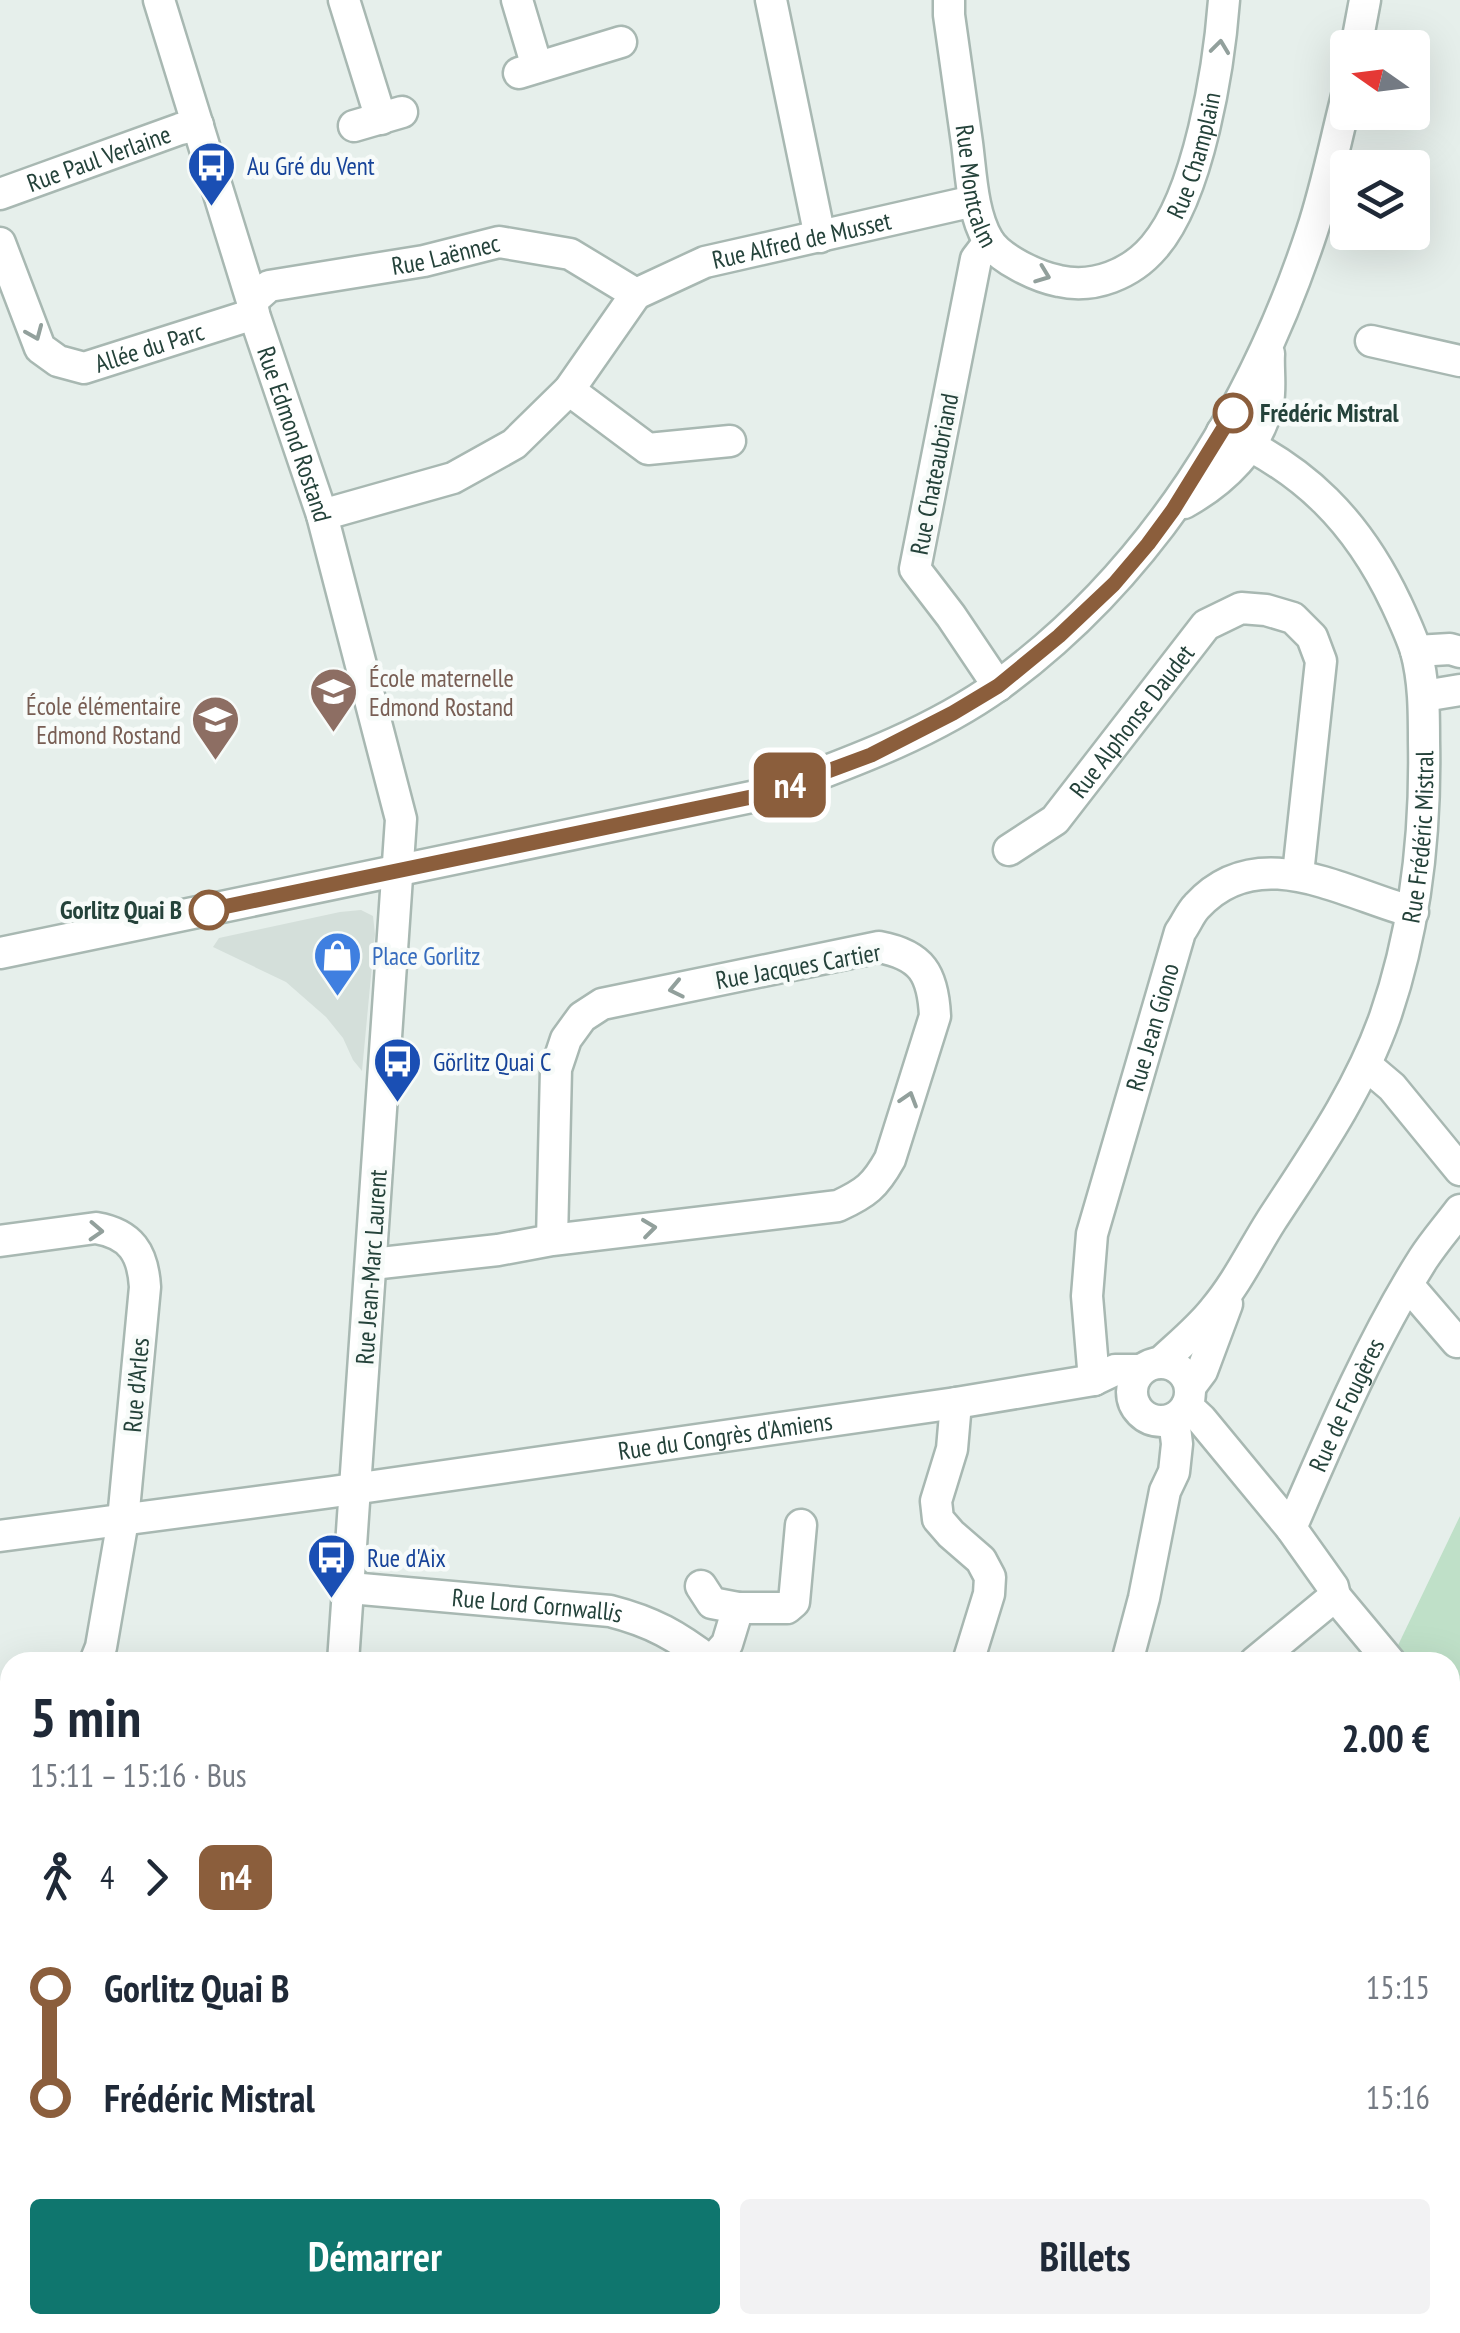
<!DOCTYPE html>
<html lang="fr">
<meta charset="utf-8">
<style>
body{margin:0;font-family:"PT Sans Narrow",sans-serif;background:#f2f2f3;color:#1f2937;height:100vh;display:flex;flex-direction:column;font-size:38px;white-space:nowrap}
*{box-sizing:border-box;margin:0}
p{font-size:32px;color:#747a83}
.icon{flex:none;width:55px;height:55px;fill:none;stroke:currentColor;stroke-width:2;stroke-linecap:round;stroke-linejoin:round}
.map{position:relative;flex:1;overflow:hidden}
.details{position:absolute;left:0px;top:1652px;width:1460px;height:682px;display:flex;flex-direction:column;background:#fff;border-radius:30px 30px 0 0;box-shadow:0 10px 40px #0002}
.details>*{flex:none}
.badge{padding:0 20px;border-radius:15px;font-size:35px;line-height:65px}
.needle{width:65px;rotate:284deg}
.fabs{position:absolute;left:1330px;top:30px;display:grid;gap:20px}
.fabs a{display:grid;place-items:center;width:100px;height:100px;border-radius:10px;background:#fff;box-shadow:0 10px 40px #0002;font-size:50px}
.map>.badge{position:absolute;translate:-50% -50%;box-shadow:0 0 0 5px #fff}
.legs{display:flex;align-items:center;gap:15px;height:110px;padding:0 30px;font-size:32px}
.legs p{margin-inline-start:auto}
.overview{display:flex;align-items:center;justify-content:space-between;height:170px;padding:0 30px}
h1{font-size:55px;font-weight:700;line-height:75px}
.cta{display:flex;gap:20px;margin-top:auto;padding:20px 30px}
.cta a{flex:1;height:115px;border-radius:10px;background:#0f766e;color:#fff;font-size:40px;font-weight:700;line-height:115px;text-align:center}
.cta a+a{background:#f2f2f3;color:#1f2937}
ul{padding:0 30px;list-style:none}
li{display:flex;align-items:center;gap:35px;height:110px;font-size:38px}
li i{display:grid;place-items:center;width:15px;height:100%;margin:0 12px;background:currentColor}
li i::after{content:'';width:25px;height:25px;margin:-12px;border:8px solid;border-radius:50%;background:#fff}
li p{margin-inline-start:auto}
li:first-child i{background:linear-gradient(#0000 50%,currentColor 0)}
li:last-child i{background:linear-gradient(currentColor 50%,#0000 0)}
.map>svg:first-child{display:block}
.built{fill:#d4dfda}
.green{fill:#bfe0c8}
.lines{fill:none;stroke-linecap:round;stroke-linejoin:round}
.minor-casing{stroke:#a8b8b2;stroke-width:35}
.minor{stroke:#fff;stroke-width:30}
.oneway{stroke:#92a09c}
.line-1-casing{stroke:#fff;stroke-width:22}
.line-1{stroke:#8b5e3c;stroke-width:15}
.stop-1-dot{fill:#fff;stroke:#8b5e3c;stroke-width:5}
.labels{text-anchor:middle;stroke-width:9;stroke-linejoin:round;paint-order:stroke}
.street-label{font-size:25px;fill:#24423a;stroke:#f7fbf9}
.transit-label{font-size:25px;fill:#164399;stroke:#f7fbf9;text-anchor:start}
.stop-label{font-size:25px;font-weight:bold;fill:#24423a;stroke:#f7fbf9;text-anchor:start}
.education-label{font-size:25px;fill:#785e54;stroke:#f7fbf9;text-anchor:start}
.shop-label{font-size:25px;fill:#366cbe;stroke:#f7fbf9;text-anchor:start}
</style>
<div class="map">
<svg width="1460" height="2333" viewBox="0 0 1460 2333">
<rect width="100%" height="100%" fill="#e6efeb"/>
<path class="built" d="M361 910 373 916 375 934 362 1071 353 1060 343 1038 326 1017 286 982 213 947 219 938 340 912Z
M253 2325H661L659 2333H252Z"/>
<path class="green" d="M1460 1516V1717L1456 1729 1460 1733V2083L1450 2095V1662H1390Z"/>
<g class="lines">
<defs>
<g id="minor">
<path id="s1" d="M159 0 252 301 254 314 322 515 401 819 343 1662"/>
<path d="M344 0 381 119"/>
<path d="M517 0 537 67"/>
<path d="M771 0 820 237"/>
<path id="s2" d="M949 0V15C955 58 961 100 967 143 971 173 972 213 988 240 999 259 1038 277 1059 281 1094 289 1131 274 1154 247 1199 195 1219 67 1224 0"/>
<path d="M1356 48 1365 0"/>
<path d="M519 73 621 42"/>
<path d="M354 126 402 112"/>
<path id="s3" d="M0 194 180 129 198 125"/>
<path d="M989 242 976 259 915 569 951 616 998 686"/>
<path id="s4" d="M0 243 40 348 58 361 84 368 254 314"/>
<path id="s5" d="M636 294 705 262 974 201"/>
<path id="s6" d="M252 301 269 286 424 261 499 242 570 254 636 294 569 390 514 444 453 478 322 515"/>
<path d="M1371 341 1460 361"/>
<path d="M569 390 648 449 730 441"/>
<path d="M1184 503C1222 482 1260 447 1268 402 1271 387 1268 369 1269 354"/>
<path d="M1416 651 1450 649 1460 652"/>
<path d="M1424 696 1460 690"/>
<path id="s7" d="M1009 850 1055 820 1206 625 1241 608 1266 610 1293 618 1312 637 1321 661 1298 874"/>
<path d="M0 953 766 794C846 764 929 735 999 685 1151 574 1254 408 1312 231 1327 186 1336 138 1348 92"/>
<path d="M1366 1065 1392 1087 1460 1170"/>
<path d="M0 1241 96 1228C131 1234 143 1253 145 1287L123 1520 101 1647 95 1662"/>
<path d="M372 1264 498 1250 552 1240 838 1206C866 1193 875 1186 890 1159L935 1016C933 974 922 955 879 947L602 1004 582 1017 566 1039 556 1069 552 1240"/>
<path d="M1408 1285 1457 1342"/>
<circle cx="1161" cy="1392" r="29"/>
<path id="s8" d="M1160 1363C1178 1346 1199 1329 1214 1310 1237 1283 1252 1251 1271 1221 1314 1155 1359 1091 1385 1017 1416 927 1426 836 1424 741 1424 711 1424 681 1416 651 1411 635 1403 618 1396 603 1357 521 1305 469 1222 432"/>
<path id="s9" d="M1094 1380 1087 1296 1092 1234 1180 932C1186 924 1190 913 1197 906 1258 839 1343 893 1413 912"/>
<path d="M1190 1387 1202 1371 1227 1304"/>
<path d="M956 1403 952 1449 936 1501 938 1519 951 1534 981 1560 990 1577 989 1594 968 1662"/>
<path d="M1187 1406 1201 1419 1291 1528 1333 1587 1335 1596"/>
<path id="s10" d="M1291 1528C1330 1438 1371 1341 1423 1259 1434 1242 1448 1226 1460 1210"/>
<path id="s11" d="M0 1536 332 1492 956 1403 1094 1380 1115 1370H1141"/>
<path d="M701 1586 712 1603 738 1608"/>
<path id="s12" d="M350 1588 610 1611C653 1622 677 1636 711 1662"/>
<path d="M711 1662 727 1644 738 1608H787L794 1602 801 1525"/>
<path d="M1127 1662 1144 1598 1165 1491 1174 1472 1177 1444 1174 1419"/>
<path d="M1255 1662 1335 1596 1390 1662"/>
<path d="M0 1764 10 1753"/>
<path d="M0 1875 4 1872 10 1878"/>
<path d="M0 1980 10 1960"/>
<path d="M0 2004 10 2015"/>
<path d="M0 2192 10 2182"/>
<path d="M70 2333 72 2325"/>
<path d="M228 2333 230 2325"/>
<path d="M800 2333V2325"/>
<path d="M904 2333 908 2325"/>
<path d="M1073 2333 1078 2325"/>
</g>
</defs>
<use href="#minor" class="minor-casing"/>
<use href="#minor" class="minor"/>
</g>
<defs><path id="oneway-chevron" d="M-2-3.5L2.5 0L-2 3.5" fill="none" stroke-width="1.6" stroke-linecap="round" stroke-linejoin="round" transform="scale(2.5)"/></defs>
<g class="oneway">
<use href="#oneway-chevron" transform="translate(1220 47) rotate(-83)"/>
<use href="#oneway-chevron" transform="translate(1043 275) rotate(21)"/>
<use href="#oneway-chevron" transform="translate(35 333) rotate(67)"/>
<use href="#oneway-chevron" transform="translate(676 989) rotate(168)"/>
<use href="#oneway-chevron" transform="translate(909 1099) rotate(-73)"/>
<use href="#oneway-chevron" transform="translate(649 1228) rotate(-7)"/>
<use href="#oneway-chevron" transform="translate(96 1231) rotate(3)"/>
</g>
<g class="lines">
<defs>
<path id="line-1" d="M209 910 766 794 871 755 953 713 998 686 1059 636 1114 584 1148 544 1173 510 1233 413"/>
</defs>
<use href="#line-1" class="line-1-casing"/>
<use href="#line-1" class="line-1"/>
</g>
<defs>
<symbol id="bus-pin" viewBox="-11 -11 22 30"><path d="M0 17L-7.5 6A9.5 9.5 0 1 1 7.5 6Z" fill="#1a4fb4" stroke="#f7fbf9"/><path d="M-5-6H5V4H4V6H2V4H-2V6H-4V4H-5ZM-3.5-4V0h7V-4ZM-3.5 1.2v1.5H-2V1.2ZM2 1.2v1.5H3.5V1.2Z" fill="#fff"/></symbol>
<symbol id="school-pin" viewBox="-11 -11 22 30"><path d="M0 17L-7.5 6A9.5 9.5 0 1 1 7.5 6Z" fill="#8d6e63" stroke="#f7fbf9"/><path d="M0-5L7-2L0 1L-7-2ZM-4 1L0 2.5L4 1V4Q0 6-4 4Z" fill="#fff"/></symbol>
<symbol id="shop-pin" viewBox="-11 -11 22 30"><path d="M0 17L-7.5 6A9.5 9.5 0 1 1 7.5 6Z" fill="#3f7fe0" stroke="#f7fbf9"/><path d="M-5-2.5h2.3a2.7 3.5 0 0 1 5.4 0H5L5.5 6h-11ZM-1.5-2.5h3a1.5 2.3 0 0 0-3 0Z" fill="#fff"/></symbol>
</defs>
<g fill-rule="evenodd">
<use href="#bus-pin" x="184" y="138" width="55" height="75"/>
<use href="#school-pin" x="306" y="664" width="55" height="75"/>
<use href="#school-pin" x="188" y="692" width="55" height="75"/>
<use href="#shop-pin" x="310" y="928" width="55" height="75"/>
<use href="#bus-pin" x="370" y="1034" width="55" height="75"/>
<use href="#bus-pin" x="304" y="1530" width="55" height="75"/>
</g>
<g class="stop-1-dot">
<circle cx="1233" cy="413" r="18"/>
<circle cx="209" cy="910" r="18"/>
</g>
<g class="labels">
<g class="street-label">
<text dy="9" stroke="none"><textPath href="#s2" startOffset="535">Rue Champlain</textPath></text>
<text dy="9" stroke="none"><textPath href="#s3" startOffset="105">Rue Paul Verlaine</textPath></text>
<text dy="9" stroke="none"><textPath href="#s2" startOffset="188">Rue Montcalm</textPath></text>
<text dy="9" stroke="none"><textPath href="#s5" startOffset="175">Rue Alfred de Musset</textPath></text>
<text dy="9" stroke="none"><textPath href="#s6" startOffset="202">Rue Laënnec</textPath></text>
<text dy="9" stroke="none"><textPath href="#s4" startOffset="230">Allée du Parc</textPath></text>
<text dy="9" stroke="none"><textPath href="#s1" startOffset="455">Rue Edmond Rostand</textPath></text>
<text transform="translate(934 474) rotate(-79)" y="9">Rue Chateaubriand</text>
<text dy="9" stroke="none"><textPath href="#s7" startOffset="180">Rue Alphonse Daudet</textPath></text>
<text dy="9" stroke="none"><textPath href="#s8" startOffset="600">Rue Frédéric Mistral</textPath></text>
<text transform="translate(798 966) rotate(-10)" y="9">Rue Jacques Cartier</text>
<text dy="9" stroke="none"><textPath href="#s9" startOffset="362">Rue Jean Giono</textPath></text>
<text transform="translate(371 1267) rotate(-86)" y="9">Rue Jean-Marc Laurent</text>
<text transform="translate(136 1385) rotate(-85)" y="9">Rue d'Arles</text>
<text dy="9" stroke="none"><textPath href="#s10" startOffset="135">Rue de Fougères</textPath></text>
<text dy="9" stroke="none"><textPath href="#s11" startOffset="732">Rue du Congrès d'Amiens</textPath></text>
<text dy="9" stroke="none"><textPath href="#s12" startOffset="188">Rue Lord Cornwallis</textPath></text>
</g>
<g class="transit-label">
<text x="247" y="175">Au Gré du Vent</text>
<text x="433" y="1071">Görlitz Quai C</text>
<text x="367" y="1567">Rue d'Aix</text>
</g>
<g class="stop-label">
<text x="1260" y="422">Frédéric Mistral</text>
<text x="182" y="919" text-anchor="end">Gorlitz Quai B</text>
</g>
<g class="education-label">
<text x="369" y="687">École maternelle<tspan x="369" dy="29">Edmond Rostand</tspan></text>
<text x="181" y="715" text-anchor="end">École élémentaire<tspan x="181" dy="29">Edmond Rostand</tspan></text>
</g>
<g class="shop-label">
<text x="372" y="965">Place Gorlitz</text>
</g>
</g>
</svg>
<div class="fabs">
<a><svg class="needle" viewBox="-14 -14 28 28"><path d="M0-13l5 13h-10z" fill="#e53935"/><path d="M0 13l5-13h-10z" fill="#747a83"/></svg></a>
<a><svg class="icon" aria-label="layers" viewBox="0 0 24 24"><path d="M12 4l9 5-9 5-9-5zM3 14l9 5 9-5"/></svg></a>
</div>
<b class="badge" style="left:790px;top:785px;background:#8b5e3c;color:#fff">n4</b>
<section class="details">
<div class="overview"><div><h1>5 min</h1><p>15:11 – 15:16 · Bus</p></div><b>2.00 €</b></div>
<div class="legs"><svg class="icon" aria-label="walk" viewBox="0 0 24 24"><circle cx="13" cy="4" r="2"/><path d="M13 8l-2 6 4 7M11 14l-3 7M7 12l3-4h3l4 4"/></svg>4<svg class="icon" aria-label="forward" viewBox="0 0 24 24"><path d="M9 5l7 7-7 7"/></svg><b class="badge" style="background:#8b5e3c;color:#fff">n4</b></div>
<ul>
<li><i style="color:#8b5e3c"></i><b>Gorlitz Quai B</b><p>15:15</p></li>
<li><i style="color:#8b5e3c"></i><b>Frédéric Mistral</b><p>15:16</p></li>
</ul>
<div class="cta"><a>Démarrer</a><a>Billets</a></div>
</section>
</div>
